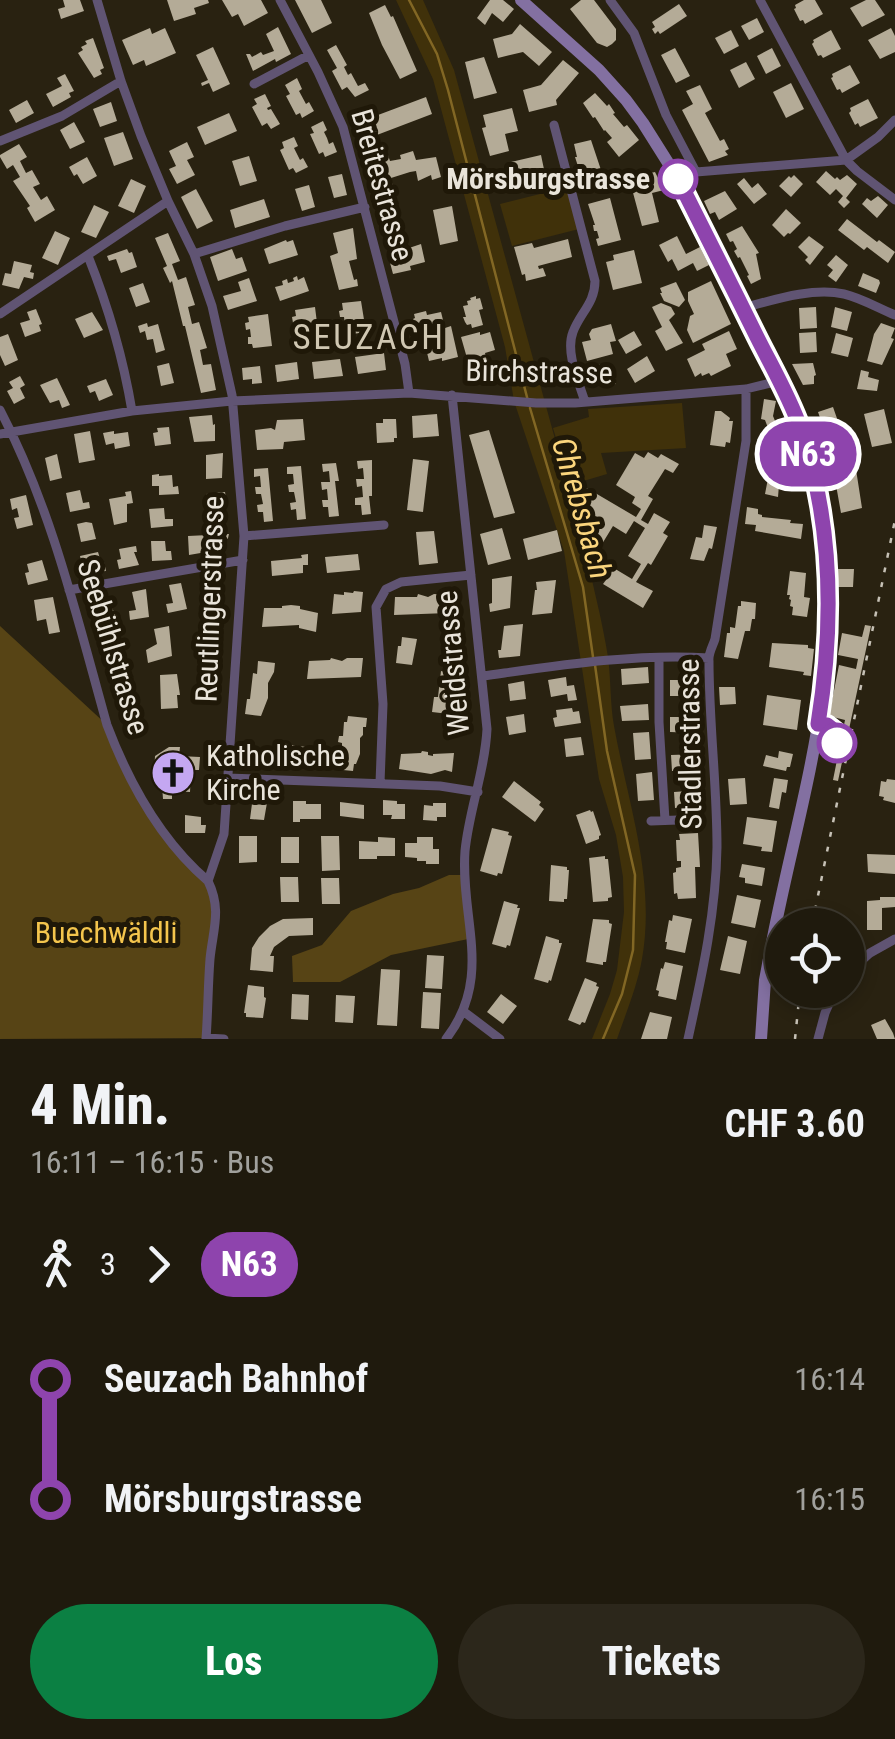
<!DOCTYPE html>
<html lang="de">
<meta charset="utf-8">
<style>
body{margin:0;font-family:"Roboto Condensed",sans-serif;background:#2c271b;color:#f1f3f6;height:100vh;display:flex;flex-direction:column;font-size:38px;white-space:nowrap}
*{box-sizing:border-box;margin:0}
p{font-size:32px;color:#a1a19d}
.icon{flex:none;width:55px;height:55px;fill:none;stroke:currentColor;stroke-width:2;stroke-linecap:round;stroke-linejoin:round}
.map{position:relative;height:1039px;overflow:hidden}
.panel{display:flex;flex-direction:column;background:#1f1a0d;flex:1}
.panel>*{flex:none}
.badge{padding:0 20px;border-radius:32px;font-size:35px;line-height:65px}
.tools{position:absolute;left:765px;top:908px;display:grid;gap:20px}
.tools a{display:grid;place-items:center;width:100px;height:100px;border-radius:50%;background:#1f1a0d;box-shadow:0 5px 15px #0003,0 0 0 2px #3c382e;font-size:50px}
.map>.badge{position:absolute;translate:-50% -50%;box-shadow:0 0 0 5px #fff}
.legs{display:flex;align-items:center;gap:15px;height:110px;padding:0 30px;font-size:32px}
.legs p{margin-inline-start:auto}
.overview{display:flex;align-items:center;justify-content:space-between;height:170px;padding:0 30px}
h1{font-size:55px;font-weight:800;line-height:75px}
.action{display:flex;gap:20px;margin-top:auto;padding:20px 30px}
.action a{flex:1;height:115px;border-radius:60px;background:#0b8043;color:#fff;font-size:40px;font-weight:800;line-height:115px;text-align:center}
.action a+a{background:#2c271b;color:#f1f3f6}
ul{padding:0 30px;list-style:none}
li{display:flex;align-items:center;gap:35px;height:120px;font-size:38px}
li i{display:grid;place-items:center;width:15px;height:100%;margin:0 12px;background:currentColor}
li i::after{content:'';width:25px;height:25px;margin:-12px;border:8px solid;border-radius:50%;background:#1f1a0d}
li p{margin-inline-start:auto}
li:first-child i{background:linear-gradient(#0000 50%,currentColor 0)}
li:last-child i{background:linear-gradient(currentColor 50%,#0000 0)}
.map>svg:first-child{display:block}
.green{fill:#40310a}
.forest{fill:#574415}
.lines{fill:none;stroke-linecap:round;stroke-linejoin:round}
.stream{stroke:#826724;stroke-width:2.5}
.building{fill:#b4ab97}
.street{stroke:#605473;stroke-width:9}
.secondary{stroke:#8370a1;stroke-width:12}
.rail{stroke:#c6c1b6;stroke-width:2.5;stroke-dasharray:5 10;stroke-linecap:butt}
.line-1-casing{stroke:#fff;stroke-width:22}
.line-1{stroke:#8e44ad;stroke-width:15}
.stop-1-dot{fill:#fff;stroke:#8e44ad;stroke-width:5}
.labels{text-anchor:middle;stroke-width:10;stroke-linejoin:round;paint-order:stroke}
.stop-label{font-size:30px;font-weight:bold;fill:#e9e4da;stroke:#1f1808;text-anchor:end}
.street-label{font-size:30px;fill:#e9e4da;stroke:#1f1808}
.poi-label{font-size:30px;fill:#e9e4da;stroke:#1f1808;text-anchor:start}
.park-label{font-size:30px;fill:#f4c54d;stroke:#1f1808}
.water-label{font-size:32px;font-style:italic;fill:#fbd57d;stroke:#1f1808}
.quarter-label{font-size:35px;letter-spacing:2.5px;fill:#d0c7b2;stroke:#1f1808}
</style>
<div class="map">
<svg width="895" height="1039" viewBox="0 0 895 1039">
<rect width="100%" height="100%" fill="#292211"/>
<path class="green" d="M396 0H423L454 70 584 545C592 582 602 619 608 657 611 680 610 703 614 726 628 804 656 879 642 959 637 987 626 1013 617 1039H592L610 994 617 970 624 912 623 877 616 835 599 779 564 551 514 401 505 347 433 79Z
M568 187 579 229 512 246 500 204Z
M682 403 686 448 601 453 607 474 570 485 553 428 589 417 588 409Z"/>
<path class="forest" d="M0 626 107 725 138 792 215 895 206 1038 0 1039Z
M449 875H465L473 938 391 955 340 982H293L292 956 322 945 351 911 393 894 419 888Z"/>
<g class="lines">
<path class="stream" d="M409 0 437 54 448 90 528 401
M530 408 583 587 593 657
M595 665 607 751 635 875 633 950 622 994 603 1039"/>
</g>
<path class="building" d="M63 0H80L84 11 61 19 58 9 65 7Z
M167 0H208L209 3 194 8 196 14 174 21Z
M222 0H261L268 13 244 26 238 14 232 17Z
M295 0H321L332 23 312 33Z
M490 0H503L514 9 503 22 492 13 485 25 477 18Z
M581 0H594L616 29V40L612 44 607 47 597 43 570 9Z
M804 0H815L823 14 805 24 803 20 800 21 794 9 796 8 795 5Z
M866 0H875L885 15 862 27 850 8Z
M679 4 687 16 660 34 658 31 655 34 652 29 655 27 652 22Z
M385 5 391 17 393 16 417 71 400 79 382 45 369 13Z
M757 18 764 32 749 40 741 26Z
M520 24 552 52 539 66 523 52 498 58 493 39 512 34Z
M278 27 291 54 276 62 275 59 253 71 246 54H250L252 57 261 52 263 55 274 51 266 34Z
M150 28 152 34 165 28 176 53 146 66 144 60 133 65 122 40Z
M891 28 895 36V52L880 59 868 40Z
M731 30 739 46 724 54 715 38Z
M831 30 841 49 823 58 821 55 818 56 812 44 814 42 813 40Z
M93 38 104 68 100 70 102 74 94 78 78 53 83 50 81 47 87 44 85 41Z
M336 45 347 65 344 67 348 75 351 73 358 86 365 83 369 90 355 97 347 87 342 90 332 71 337 68 327 50Z
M213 47 230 84 213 92 209 83 202 86 201 83 208 80 196 55Z
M675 48 690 76 676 83 661 55Z
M772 48 781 66 766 74 757 56Z
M484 57 497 93 474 99 465 62Z
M563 60 579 73 556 100 557 105 529 112 523 90 541 85Z
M746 62 755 79 739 88 730 70Z
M850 65 860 83 842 93 840 89 837 90 831 78 833 77 832 74Z
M65 74 74 91 69 93 71 97 53 107 46 94 62 86 57 78Z
M297 78 302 89 299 91 306 104 309 102 314 111 302 118 300 113 296 115 286 96 290 94 285 85Z
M791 83 804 109 786 118 773 92Z
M700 85 712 109 705 113 720 141 724 139 729 149 725 151 728 155 709 162 682 110 693 104 686 91Z
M595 93 607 106 609 104 615 113 613 114 624 127 627 125 639 140 619 157 607 142 612 138 605 130 604 131 595 117 593 118 583 103Z
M265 94 271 106 267 108 268 110 271 109 280 124 271 129 267 123 262 126 252 107 257 104 254 99Z
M426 97 432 114 369 138 362 121Z
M868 99 878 118 860 127 858 123 855 125 849 113 851 111 850 108Z
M27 100 34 113 16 123 9 110Z
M111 102 117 121 100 127 93 109Z
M512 108 518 131 505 134 509 151 490 156 482 128 486 127 483 115Z
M229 113 237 131 205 145 197 127Z
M323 121 327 130 324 132 327 138 329 144 333 142 337 152 325 157 323 152 319 154 310 134 314 133 311 127Z
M74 122 85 142 70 149 60 130Z
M123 132 133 159 114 166 104 138Z
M294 137 298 146 294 148 300 160 303 158 308 167 296 173 293 168 289 170 280 150 284 148 282 142Z
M591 140 601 170 599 171 603 186 586 191 575 157H577L574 144Z
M187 142 194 157 187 160 195 175 177 184 169 169 176 166 169 151Z
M19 144 27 157 20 161 26 173 32 170 40 184 33 187 41 200 47 196 55 210 35 222 27 208 30 206 13 181 20 177 13 165 7 169 0 157V155Z
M413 151 416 160 436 157 441 177 432 180 431 175 418 181 416 171 410 172 391 178 393 187 380 190 370 162 383 159 382 156 388 155 390 161 401 159 400 155Z
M541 155 545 174 528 178 530 185 501 193 496 174 513 170 511 162Z
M249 156 257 181 240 186 232 161Z
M87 157 97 176 83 184 77 174 74 176 69 167Z
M826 171 835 179 837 177 840 180 847 175 857 184 846 198 850 202 844 208 838 202 843 196 836 189 830 195 816 182Z
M655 172 664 190 652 193 659 222 642 226 629 178Z
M342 174 347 195 334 198 328 177Z
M794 175 803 184 791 197 779 186 789 176 791 178Z
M744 178 752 188 758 183 767 194 754 204 737 184Z
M131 179 146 186 134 213 118 206Z
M309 185 315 207 302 211 295 189Z
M196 189 213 221 197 229 181 197Z
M725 191 737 209 719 220 715 212 710 214 704 201Z
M878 196 888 205 877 218 862 204 867 198 871 201Z
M610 198 621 240 598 246 596 239 599 238 597 231H594L593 225H595L588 204Z
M264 199 270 217 235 228 230 210Z
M94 205 109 212 96 238 81 232Z
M452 206 458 241 440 245 433 210Z
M786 209 801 223 790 234 788 233 784 237 772 225Z
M847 219 877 242 879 240 895 252 888 263 867 247 864 250 838 230Z
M742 226 759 253 756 254 761 279 751 284 747 276 749 275 740 257 738 258 734 251 737 249 733 241 730 242 726 234Z
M353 228 357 259 349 261 354 280 357 279 358 286 339 290 330 256 338 253 333 233Z
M55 231 70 238 58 265 42 258Z
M168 233 180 261 172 264 178 280 186 277 195 305 188 307 192 324 199 322 207 348 200 350 203 365 211 364 216 390 201 393 185 326H183L172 281 170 283 163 268 167 266 155 238Z
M677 236 686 254 700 247 709 265 697 271 693 263 678 271 672 259 668 262 659 245Z
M809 236 824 247 810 265 805 260 808 257 798 247Z
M568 239 572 257 538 266 539 269 543 268 546 276 526 281 525 274 522 275 514 247 532 243 534 248Z
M286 240 287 242 293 240 298 255 269 264 264 249Z
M421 244 425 262 410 266 411 270 393 274 388 255Z
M127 249 129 253 132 252 137 267 121 273 116 259 109 261 107 256Z
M232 249 236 259 242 257 247 271 218 281 210 257Z
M634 250 642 283 613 290 606 262 614 260 613 255Z
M836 255 848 265 836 282 828 276 833 270 827 265Z
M14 261 32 265 30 272 34 273 33 279 24 277 19 289 2 285 5 273 11 274Z
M863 273 879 280 880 283 876 293 858 286Z
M297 276 298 280 304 277 309 291 280 301 275 287 283 285 282 281 287 279 288 283 294 281 293 278Z
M249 278 257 301 228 310 223 296 241 291 238 282Z
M711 281 731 324 693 343 687 330 690 316 694 314 688 301V292Z
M676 282 685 300 679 307 664 301 660 293H662L660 288Z
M143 283 150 302 136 307 129 288Z
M476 296V299L480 298 483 309 479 310 483 325 472 328 471 324 467 325 465 322 463 317H466L463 306 468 305 467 301 471 300 470 298Z
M361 301 366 332 346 335V330L341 331V325H345L344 317H340L339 311 343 310 342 303Z
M661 303 671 307 675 314 669 320 683 343 666 351 655 331 662 327 652 307Z
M315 307 319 339 299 342V337L295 338 294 331H298L297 323H293L292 317 296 316 295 310Z
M816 307 817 328 800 329 799 308Z
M835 307 852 312 847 331 831 327Z
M36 309 42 324 39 325 41 331 25 337 20 323 30 320 27 312Z
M426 311 427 315 441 312 445 328 451 326 458 357 442 361V358L429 361 421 327 417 328 413 319 415 318 414 314Z
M92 312 103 330 84 338 75 319Z
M268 314 272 346 253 348 252 344H248V337H251L250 329 246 330 245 323 249 322 248 317Z
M147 323 148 327 158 324 165 350 156 353 153 339 147 340 145 331 140 333 138 326Z
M881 323 895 328 891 338 894 339 882 365 867 361 874 334Z
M611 324 616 341 610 342 613 354 587 361 582 342 591 340 589 334 592 329Z
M634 331 642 345 626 354 618 340Z
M729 331 737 349 726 354 731 366 711 376 709 373 702 376 701 373 695 377 687 359 705 350 702 344Z
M480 332V335L490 332 495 350 485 353 487 362 493 361 499 374 493 375 494 379 473 385 471 379H469L468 375H466L465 358H467L461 337Z
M816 332 817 352 800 353 799 333Z
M836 333 853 338 848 357 831 353Z
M8 334 18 360 5 366 0 355V337Z
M384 353 386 370 358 374 355 357Z
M647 356 655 371 635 383 627 369Z
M340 359 343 376 314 379 312 362Z
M297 362 299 379 277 382 275 365Z
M169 363 174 383 161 386 157 366Z
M813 363 816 375 814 376V384L803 385 792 364Z
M605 364 606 371 614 370 616 384 602 386 600 372 595 373 594 365Z
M260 366 262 383 252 384V379L243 380 242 368Z
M861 370 869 372 868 377 879 380 877 391 857 389Z
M20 376 25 385 20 388 25 398 14 404 7 391 13 388 9 382Z
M57 378 70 405 62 408 59 400 50 403 40 385Z
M106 379 113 395 99 401 95 391 90 393 87 386Z
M764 399 776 401 773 416 780 433 771 436 765 420 761 419Z
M833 407 840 427 825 432 818 412Z
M884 409 892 443 872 447 864 414Z
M715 411H721L730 418 729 421H733L730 443 726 442 725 447 710 445Z
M437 414 439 436 413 438 412 416Z
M212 415 213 425 215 424V441L194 442 189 417Z
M303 419 305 440 284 442 283 449 257 450 255 430 271 428 275 430 277 420Z
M383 419H396L397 438H394V442L377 443 376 423H383Z
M169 427 171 444 155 446 153 433 158 432 157 428Z
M489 430 515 513 494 518 469 435Z
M90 431 95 460 79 463 74 434Z
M114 431V434L128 432 130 446 115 449 114 443 106 445 103 433Z
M648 452 658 458 661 454 679 464 673 473 665 469 648 496 653 499 641 520 648 524 654 513 670 522 663 533 668 536 651 565 648 563 636 582 653 591 643 608 603 584 606 580 595 573 602 561 632 579 641 564 628 556 645 528 634 521 626 534 613 526 602 544 590 537 601 519 586 511 589 506 578 499 585 487 636 517 641 509 632 503 635 497 616 485 635 453 644 458Z
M223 453 222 478 206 479V455Z
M57 454 62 478 50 481 45 458Z
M413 459 429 461 423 512 407 510Z
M372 460V496H369L371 514 362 515 361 505H355V498L363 497 362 486 357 487 356 479H364L363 468 358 469 357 461Z
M336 463 339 481H335L339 516 329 517 328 507H323L322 500H328L327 489 322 490 321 482H330L329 471 323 472 322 464Z
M855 463 862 508 841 513 833 468Z
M301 466 306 519 297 520 296 509 291 510 290 503 296 502 294 492H289L288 485 294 484 293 474H287V467Z
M783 467 785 484 779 485 778 497 765 494 770 468Z
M268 468 273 521 264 522 263 512H258L257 505 263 504 261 494H256L255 487H261L260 476 254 477V469Z
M159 474V476L172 475 173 487 178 486 179 494 159 495V486H152V475Z
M80 490 83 503 89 502 90 508 70 512 66 493Z
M131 491 133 503 127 504V522L114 525 109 499 126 496 125 492Z
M225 492 227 506 207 508 206 494Z
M26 495 33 525 17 529 14 518 19 517 17 508 12 510 10 499Z
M747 507 758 509V514L762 515V517L791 520 790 523 803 524 801 539 755 531 756 525 745 524Z
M164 508 165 519H173V526L151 528 149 509Z
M86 522 92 523 96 539 81 542 77 524Z
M704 525 717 527 712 549 709 548 704 561 690 559 696 537 702 538Z
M502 528 511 559 488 565 480 534Z
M557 530 562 551 528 560 523 539Z
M434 531 438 563 419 565 416 532Z
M229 534 228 538 218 550 189 555 188 536Z
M151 541H165L166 551H171L172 560 152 561Z
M136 546 137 552H134L139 565 119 569 117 560 121 559 119 549Z
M98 552 101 562H104L106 571 84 573 80 556Z
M308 554V565H303V573L272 576 271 561 302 558 301 555Z
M358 554 360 570 327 573 325 557Z
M42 560 48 580 28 585 25 573 29 572 27 564Z
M837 569H854L853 587H836Z
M790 571 806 573 804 597 810 598 807 617 792 615 793 607 790 606 791 600 789 599 790 595H787Z
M512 576 510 608 490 612 489 604 492 603V579Z
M556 580 552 613 532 615 535 590H537L536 582Z
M181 583 187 609 168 613 166 604 173 603 169 585Z
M221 584V638L201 639 200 631H207L206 608H202V600H209L208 585Z
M146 589 149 617 130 620 129 611 136 610 132 592Z
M354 591 363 592 361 612 332 614 334 594 344 595V592L353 593Z
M418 594 428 597 434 594 450 595 448 613 394 615 395 597H417Z
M106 596 114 612 116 621 113 623 123 647 106 655 102 647 109 644 102 628 99 629 95 622 101 619 93 602Z
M53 597 60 632 49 634 46 619 37 621 34 600Z
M741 601 756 603 755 619H752L750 631H745L738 659 724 657 727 633H730V627L735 628 738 606H741Z
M291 605 300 606V609L318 613 316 632 299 628V625L262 627 264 608H282V606Z
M523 624 520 656 499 658 498 650H501L504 626Z
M865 625 871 626 838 781 833 780 845 720 829 716 839 665 856 669 858 659 838 655 842 633 862 637Z
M169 626 172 656 148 663 146 650 157 644 154 629Z
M402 637 417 639 412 665 396 663 398 646H401Z
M772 643 808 645V648L814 649 811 676 803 675 804 672 769 667Z
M331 658 342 661 347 658H363L361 677 307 679 309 661 330 660Z
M446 660 463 662 462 670 456 681V696L449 714 432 712 434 697H438L441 671 445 672Z
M258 661 275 663 274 672 268 683V698L261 716 245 714 247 699H250L253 673 257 674Z
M127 664 139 713 125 716 113 667Z
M648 667 649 683 622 685 621 669Z
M177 674 180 695H177L178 708 161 709 160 675Z
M566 677 567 686 574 685 577 700 568 701 567 694 551 697 548 680Z
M670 680H697V696H670Z
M524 681 526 699 510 701 508 684Z
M719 687H735L736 704 720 705Z
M767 695 801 700 797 730 763 725Z
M648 704 649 720 622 721 620 706Z
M572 708 573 712 579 711 581 723 555 727 553 718 557 717 556 710Z
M524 714 526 732 509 735 506 717Z
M348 716 367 718 366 727H363V735L360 738V754L356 764H354L353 771 333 769V762H337L338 748H342V743L338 742 339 736H343L344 722H347Z
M670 717H697V733L670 732Z
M649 732 651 759 635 760 633 733Z
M581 737 584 755 566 757 564 739Z
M292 745 306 747 305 763 297 762 286 765 270 762 266 765 251 764 253 748 265 750 266 746 292 749Z
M169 747H180L179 756 200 757 199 770H191L190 792 172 791V799H163L162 785 154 775 155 756Z
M422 751 428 752V755L433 756V754L454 753 452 772 445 770 431 774 399 769 401 754 421 753Z
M779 751 793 754 790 767H787L786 771 763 766 766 755 778 758Z
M699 754V770L672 771 671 755Z
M652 772 654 800 638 801 636 774Z
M745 778 747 804 730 805 728 779Z
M774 778 788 780 786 793 782 792 779 809 769 807Z
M887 779 895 780V803L883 800 884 797 879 796 881 781 886 782Z
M514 781 541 802 539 805 544 809 535 822 502 797Z
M701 790 702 806 675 808 674 792Z
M253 796 268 797 264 820 250 819Z
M383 800 397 801V804H405V819H391L392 815H383Z
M293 801H306V804H321V819H300V822H293Z
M340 802 364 805V819L340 816Z
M433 803H446V817H437V821L423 820 424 805 433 806Z
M590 810 591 812 593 811 601 835 599 836V839L586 844 576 815Z
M185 815 201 817V825H206L205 833H185Z
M747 817 777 821 772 852 761 851 762 847 743 844Z
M492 828 509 832 508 835 512 836 502 874 498 873 497 876 480 871Z
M698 833 700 867H695L696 898 678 899 677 893 674 894 673 873 676 872V868L681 867V861H677L676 840H680L679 834Z
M239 836H257V862L239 863Z
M321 836H339L340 870 322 871Z
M281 837H299V863H281Z
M378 837 395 838V856H377V859H359V841L378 842Z
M417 837H433V849H439V864H426V861H417V858L405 857V843H417Z
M867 854 895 855V874L868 872Z
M605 856V859H608L612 897 608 898V901L593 902 589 858Z
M742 864 765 868 762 886 745 883V878L739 877Z
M551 865 567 867V870H569L567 899H564V902L549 901Z
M280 877H298L299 902H281Z
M321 878H339L340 904H322Z
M737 895 761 900 755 928 731 923Z
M880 897H895V907L882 908V930H867V901L880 900Z
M504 901 518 905 517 908H520L510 946 507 945 506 948 492 944Z
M673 915 692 919 685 953 666 949 667 942H665L669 920 672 921Z
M313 918V935L289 936 274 947 270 956H274L273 972 250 970 252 948 259 937 270 926 283 919Z
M593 919 609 920V923L612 924 606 962H603V965L586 962Z
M546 936 559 940V943H562L551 981 549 980 548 983 534 979Z
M728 936 747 941 740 974 720 970Z
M427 955 444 956 442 989 425 988Z
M665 962 683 966 676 1000 658 996 659 991 656 990 661 968 663 969Z
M381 969 400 970 397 1026 377 1025Z
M585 978 597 983 596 986 599 987 585 1023 582 1022 580 1025 568 1020Z
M248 985 264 987V997L266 998 263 1018 246 1017V1013H244Z
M423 992 441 993 439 1029 421 1028Z
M292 994 309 995 308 1020 291 1019Z
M501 994 517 1006 503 1024 487 1012Z
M336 995 355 996 353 1023 335 1022Z
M650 1012 672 1017 667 1039H641Z
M885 1019 893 1033 895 1039H877L871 1025Z"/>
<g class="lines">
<path class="street" d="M97 0 121 81 141 136 168 201 194 254 212 306 232 395 244 536 224 834 208 881C222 910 213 929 210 959 208 985 208 1012 206 1039
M280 0 318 72 343 127 405 364 409 393
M610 0 634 33 666 115 696 172
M760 0 846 160 878 137 895 120
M254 84 309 55
M554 125 595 281C595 303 580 313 573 332 565 352 579 382 585 402
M0 141 62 116 121 81
M677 177 696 172 846 160 857 171 895 200
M194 254 285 226 365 207
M88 256C108 306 123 357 132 411
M743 308C773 300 812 287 844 294 861 298 878 308 895 315
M0 314 168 201
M0 410C52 509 77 618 107 725 129 783 160 840 208 881
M0 434 132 411 232 401 409 393 536 403H575L746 389 779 381
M244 536 384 525
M69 590 243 560
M659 658V722L665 820
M483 676C555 666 635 653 709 658
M227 778 440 786 478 792
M380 783 383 704 376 607 386 589 401 582 471 575
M651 821 678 820
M848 973 870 953 895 939
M463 1011 500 1039
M206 1038 224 1039
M446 1039C494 977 460 919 465 851 469 810 485 771 487 729L452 395
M688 1039C702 975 716 913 717 847 717 785 709 723 709 661 708 653 713 646 715 639L746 441V389
M818 1039 825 1013 835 990"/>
<path class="secondary" d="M521 0 599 70 626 100 643 123 677 177 790 404C829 492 836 596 823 691 812 778 787 862 771 948L765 980 761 1039"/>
<path class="rail" d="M812 925 895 520
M795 1039 800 990"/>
</g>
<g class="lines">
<defs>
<path id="line-1" d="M678 179C704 231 731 284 757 337 772 367 789 396 800 427 833 522 834 625 818 724L827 725 836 732 837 743"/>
</defs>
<use href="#line-1" class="line-1-casing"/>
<use href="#line-1" class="line-1"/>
</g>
<defs>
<symbol id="church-disc" viewBox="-11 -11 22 22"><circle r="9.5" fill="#c4a7f1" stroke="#1f1808"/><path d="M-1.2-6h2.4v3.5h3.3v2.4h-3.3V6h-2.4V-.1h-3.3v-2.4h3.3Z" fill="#111"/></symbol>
</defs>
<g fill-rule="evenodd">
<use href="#church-disc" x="148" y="748" width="50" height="50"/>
</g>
<g class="stop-1-dot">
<circle cx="678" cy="179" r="18"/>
<circle cx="837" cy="743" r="18"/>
</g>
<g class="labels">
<g class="stop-label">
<text x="650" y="189">Mörsburgstrasse</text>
</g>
<g class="street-label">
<text transform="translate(382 185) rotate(74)" y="10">Breitestrasse</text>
<text transform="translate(539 372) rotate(1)" y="10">Birchstrasse</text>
<text transform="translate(210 599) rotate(-88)" y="10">Reutlingerstrasse</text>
<text transform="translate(113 647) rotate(73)" y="10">Seebühlstrasse</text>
<text transform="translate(453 663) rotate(-95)" y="10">Weidstrasse</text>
<text transform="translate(690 744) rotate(-91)" y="10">Stadlerstrasse</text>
</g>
<g class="poi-label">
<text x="206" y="766">Katholische<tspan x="206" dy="34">Kirche</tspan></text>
</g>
<g class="park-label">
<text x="106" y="943">Buechwäldli</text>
</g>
<g class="water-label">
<text transform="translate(582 508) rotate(74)" y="11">Chrebsbach</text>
</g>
<g class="quarter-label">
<text x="369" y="349">SEUZACH</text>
</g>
</g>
</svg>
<div class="tools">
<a><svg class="icon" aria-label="locate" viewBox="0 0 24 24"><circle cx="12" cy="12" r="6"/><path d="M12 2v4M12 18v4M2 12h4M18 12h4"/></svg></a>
</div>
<b class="badge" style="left:808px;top:454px;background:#8e44ad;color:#fff">N63</b>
</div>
<section class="panel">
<div class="overview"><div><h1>4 Min.</h1><p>16:11 – 16:15 · Bus</p></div><b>CHF 3.60</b></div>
<div class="legs"><svg class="icon" aria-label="walk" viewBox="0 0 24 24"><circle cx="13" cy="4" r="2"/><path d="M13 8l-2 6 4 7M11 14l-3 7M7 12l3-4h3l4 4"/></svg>3<svg class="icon" aria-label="forward" viewBox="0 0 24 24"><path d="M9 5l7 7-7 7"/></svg><b class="badge" style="background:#8e44ad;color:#fff">N63</b></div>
<ul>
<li><i style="color:#8e44ad"></i><b>Seuzach Bahnhof</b><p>16:14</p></li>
<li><i style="color:#8e44ad"></i><b>Mörsburgstrasse</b><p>16:15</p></li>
</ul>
<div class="action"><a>Los</a><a>Tickets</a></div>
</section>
